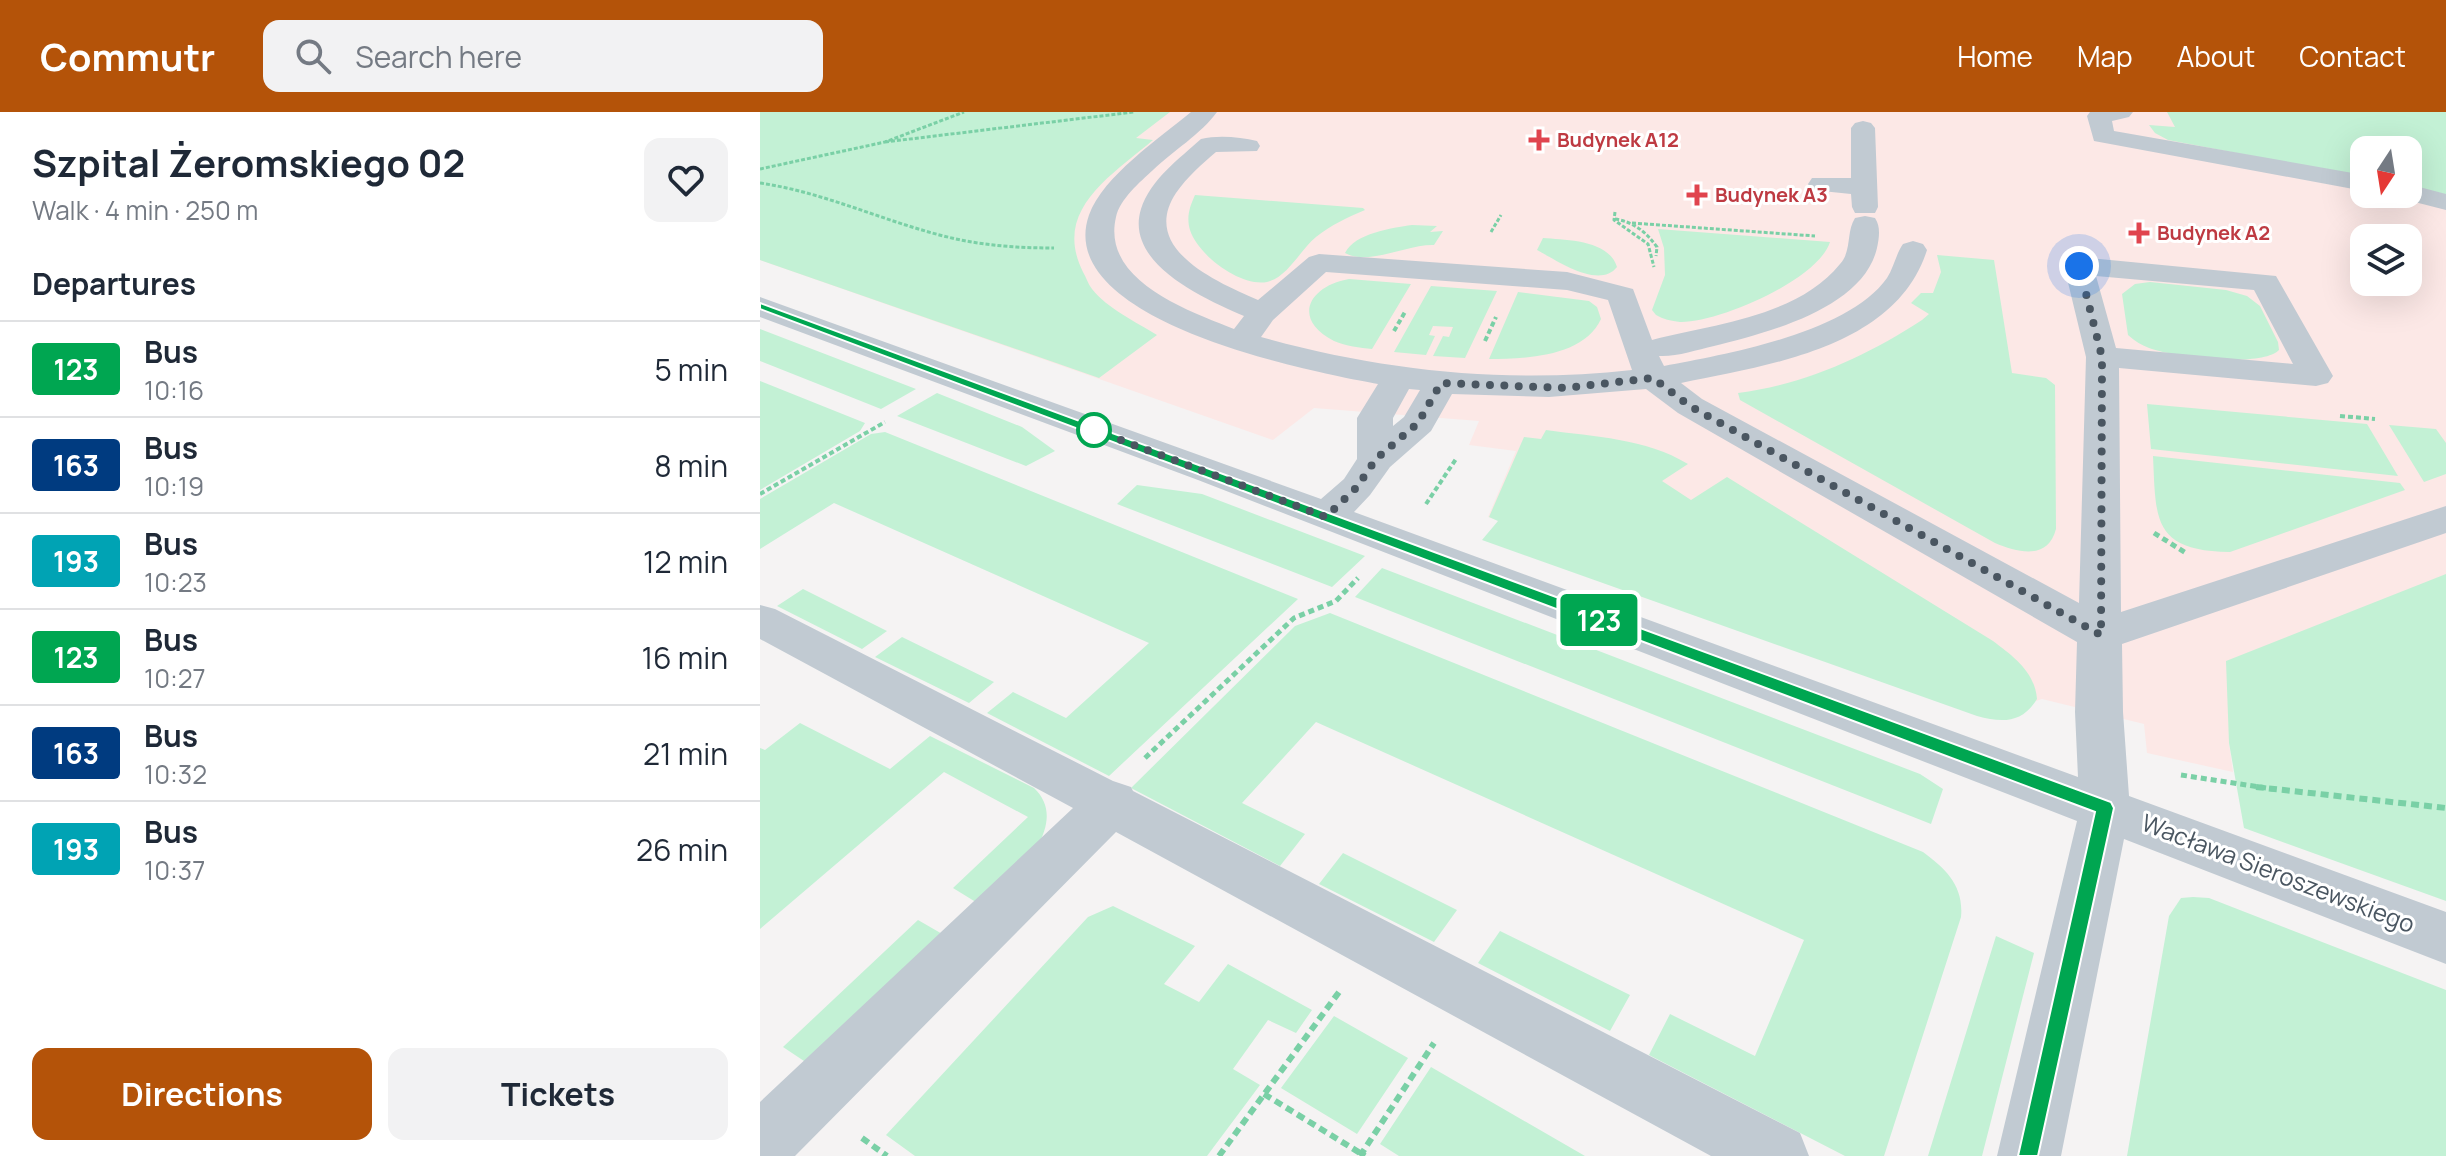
<!DOCTYPE html>
<meta charset="utf-8">
<style>
body{margin:0;font-family:Manrope,sans-serif;background:#f2f2f3;color:#1f2937;height:100vh;display:flex;flex-direction:column;font-size:30px;white-space:nowrap}
*{box-sizing:border-box;margin:0}
p{font-size:26px;color:#747a83}
.icon{flex:none;width:44px;height:44px;fill:none;stroke:currentColor;stroke-width:2;stroke-linecap:round;stroke-linejoin:round}
.map{position:relative;flex:1;overflow:hidden}
.panel{display:flex;flex-direction:column;background:#fff;width:760px}
.panel>*{flex:none}
.badge{padding:0 16px;border-radius:6px;font-size:28px;line-height:52px}
.needle{width:52px;rotate:192deg}
.controls{position:absolute;left:1590px;top:24px;display:grid;gap:16px}
.controls a{display:grid;place-items:center;width:72px;height:72px;border-radius:16px;background:#fff;box-shadow:0 8px 32px #0002;font-size:40px}
.you{position:absolute;width:40px;height:40px;margin:-20px;border:6px solid #fff;border-radius:50%;background:#1a73e8;box-shadow:0 0 0 12px #1a73e833}
.map>.badge{position:absolute;translate:-50% -50%;box-shadow:0 0 0 4px #fff}
h2{padding:0 32px;font-size:30px;line-height:72px}
.round{display:grid;place-items:center;flex:none;width:84px;height:84px;border-radius:16px;background:#f2f2f3}
.head{display:flex;align-items:center;justify-content:space-between;height:136px;padding:0 32px}
h1{font-size:38px;font-weight:700;line-height:60px}
.cta{display:flex;gap:16px;margin-top:auto;padding:16px 32px}
.cta a{flex:1;height:92px;border-radius:16px;background:#b45309;color:#fff;font-size:32px;font-weight:700;line-height:92px;text-align:center}
.cta a+a{background:#f2f2f3;color:#1f2937}
ul{padding:0;list-style:none}
li{display:flex;align-items:center;gap:24px;height:96px;padding:0 32px;border-top:2px solid #e0e1e3}
li div{flex:1}
li b{display:block;font-size:30px}
li em{font-style:normal}
li .badge{min-width:88px;font-weight:700;text-align:center}
header{display:flex;align-items:center;gap:48px;box-sizing:border-box;height:112px;padding:0 40px;background:#b45309;color:#fff}
header strong{font-size:38px}
nav{display:flex;gap:44px;margin-inline-start:auto;font-size:28px}
.search{width:560px;height:72px;background:#f2f2f3;display:flex;align-items:center;gap:20px;box-sizing:border-box;padding:0 28px;border-radius:16px;color:#747a83;font-size:30px}
main{display:flex;flex:1;min-height:0}
.map>svg:first-child{display:block}
.medical{fill:#fce8e6;fill-rule:evenodd}
.green{fill:#c3f1d5}
.lines{fill:none;stroke-linecap:round;stroke-linejoin:round}
.path-far3{stroke:#7ad0a6;stroke-width:3;stroke-dasharray:4 2;stroke-linecap:butt}
.path-far2{stroke:#7ad0a6;stroke-width:4;stroke-dasharray:5 3;stroke-linecap:butt}
.path-far1{stroke:#7ad0a6;stroke-width:5;stroke-dasharray:6 4;stroke-linecap:butt}
.path{stroke:#7ad0a6;stroke-width:6;stroke-dasharray:8 5;stroke-linecap:butt}
.minor{fill:#c1cad2;fill-rule:evenodd}
.line{fill:#00a651;stroke:#fff;stroke-width:2}
.walk{stroke:#4a5661;stroke-width:8;stroke-dasharray:0 14.4}
.health-dot{fill:#e0444e;stroke:#fff;stroke-width:3}
.stop-dot{fill:#fff;stroke:#00a651;stroke-width:4}
.labels{text-anchor:middle;stroke-width:6;stroke-linejoin:round;paint-order:stroke}
.far-health-label{font-size:20px;font-weight:bold;fill:#be3a42;stroke:#fff;text-anchor:start}
.street-label{font-size:24px;fill:#4a5661;stroke:#fff}
</style>
<header>
<strong>Commutr</strong>
<div class="search"><svg class="icon" aria-label="search" viewBox="0 0 24 24"><circle cx="10" cy="10" r="6"/><path d="M15 15l6 6"/></svg>Search here</div>
<nav><a>Home</a><a>Map</a><a>About</a><a>Contact</a></nav>
</header>
<main>
<section class="panel">
<div class="head"><div><h1>Szpital Żeromskiego 02</h1><p>Walk · 4 min · 250 m</p></div><a class="round"><svg class="icon" aria-label="heart" viewBox="0 0 24 24"><path d="M12 20l-8-8c-3-5 5-10 8-4 3-6 11-1 8 4z"/></svg></a></div>
<h2>Departures</h2>
<ul>
<li><span class="badge" style="background:#00a651;color:#fff">123</span><div><b>Bus</b><p>10:16</p></div><em>5 min</em></li>
<li><span class="badge" style="background:#003b80;color:#fff">163</span><div><b>Bus</b><p>10:19</p></div><em>8 min</em></li>
<li><span class="badge" style="background:#00a3b4;color:#fff">193</span><div><b>Bus</b><p>10:23</p></div><em>12 min</em></li>
<li><span class="badge" style="background:#00a651;color:#fff">123</span><div><b>Bus</b><p>10:27</p></div><em>16 min</em></li>
<li><span class="badge" style="background:#003b80;color:#fff">163</span><div><b>Bus</b><p>10:32</p></div><em>21 min</em></li>
<li><span class="badge" style="background:#00a3b4;color:#fff">193</span><div><b>Bus</b><p>10:37</p></div><em>26 min</em></li>
</ul>
<div class="cta"><a>Directions</a><a>Tickets</a></div>
</section>
<div class="map">
<svg width="1686" height="1044" viewBox="0 0 1686 1044">
<rect width="100%" height="100%" fill="#f5f3f3"/>
<path class="medical" d="M0 0H1686V566L1469 631 1473 660 1387 641 1384 612 1282 587 1266 592 728 405 756 339 709 333 719 309 554 296 513 328 0 148ZM1604 38H1648V82H1604ZM1604 126H1648V170H1604Z"/>
<path class="green" d="M0 0H410L376 26 393 28C351 64 292 98 323 160 326 165 328 172 332 177 347 196 376 210 397 223L339 266 0 148Z
M1407 0H1686V83L1648 73V38H1604V65L1408 28 1395 21 1389 13 1415 15Z
M435 83 603 96 605 98C588 105 571 113 556 125 540 138 528 165 507 170 480 175 438 143 430 118 426 105 430 94 435 83Z
M652 113 677 114 670 120 683 119 674 133C647 132 609 154 585 141 595 121 632 116 652 113Z
M898 117 1070 130C1058 168 958 211 920 210 911 209 903 207 896 203L892 198 905 163 904 136Z
M783 126C807 128 849 128 857 155 839 178 796 148 777 138Z
M1177 143 1234 148 1252 261 1286 266 1295 273 1296 417C1288 448 1259 441 1235 431L980 288 978 281C1046 272 1105 245 1162 208L1169 202 1151 191 1161 181H1173L1181 160Z
M589 167 651 172 612 237C600 236 586 234 574 229 531 207 549 174 589 167Z
M1390 170 1466 178 1487 184 1500 194 1518 230 1519 238C1502 256 1412 245 1389 236 1381 233 1375 229 1368 223L1362 182 1375 172Z
M671 174 737 179 705 246 673 244 683 224 689 225 693 215 673 214 669 223 675 224 666 243 634 240Z
M758 180 829 189 837 195 841 207C824 245 764 247 729 247Z
M0 217 156 277 121 297 0 249Z
M0 269 105 311 100 319 0 378Z
M177 281 262 315 295 339 266 354 137 304Z
M1387 292 1607 312 1638 364 1391 337Z
M1629 313 1676 317 1686 331V362L1664 370Z
M786 318C835 325 885 326 928 352L902 369 931 388 967 365 1233 529C1253 544 1275 560 1277 587 1262 611 1243 611 1217 604L722 428 738 409 729 405 764 325 781 327Z
M125 320 538 487 349 664 227 601 253 580 306 606 389 531 74 391 0 437V387L111 322Z
M1393 344 1640 371 1645 378 1470 440C1392 439 1396 407 1393 344Z
M377 373 442 382 605 444 572 475 357 392Z
M622 456 1160 662 1183 677 1171 712 595 485Z
M1686 462V789L1484 716 1469 631 1466 549Z
M43 477 127 519 102 537 17 494Z
M570 501 1163 740C1186 757 1204 774 1201 805L1124 1044H1085L889 943 910 902 995 944 1044 828 556 610 482 691 545 722 520 754 371 676 535 514Z
M142 525 234 570 209 591 115 545Z
M40 611 130 657 170 624 274 676C292 693 289 714 277 735L219 792 193 776 268 705 184 660 0 817V636L5 638Z
M583 741 697 798 674 830 559 772Z
M1433 785 1449 786 1686 878V1044H1367L1409 804 1421 786Z
M353 794 435 834 404 872 439 890 468 852 552 898 536 921 508 908 473 957 500 973 447 1044H155L126 1023 328 805Z
M158 808 184 823 50 953 23 935Z
M740 819 870 883 850 919 718 851Z
M1236 824 1274 841 1222 1044H1168Z
M574 904 648 946 597 1022 521 976Z
M671 955 825 1044H639L620 1032Z"/>
<g class="lines">
<path class="path-far3" d="M125 30 374 0
M0 57 125 30 204 0
M0 71C68 81 129 112 196 127 228 134 261 136 294 136
M855 100 854 108 888 132 894 155
M855 107C874 110 886 120 897 135L896 144
M872 111 1055 124
M731 120 741 103"/>
<path class="path-far2" d="M634 219 645 200
M725 229 736 205
M1580 304 1615 307
M0 382 125 310
M666 392 696 347"/>
<path class="path-far1" d="M1394 421 1426 441
M385 646 534 506 576 489 598 466
M1421 663 1513 677"/>
<path class="path" d="M1496 675 1686 696
M504 982 605 1044
M102 1026 127 1044
M459 1044 579 880
M600 1044 674 931"/>
<path class="minor" d="M431 0H457C441 22 413 39 393 58 380 70 360 87 356 105 341 169 429 199 474 217L484 204C445 187 364 152 381 97 390 68 420 46 441 27 458 23 480 25 497 29L500 34 497 39 456 40C442 52 427 65 416 81 379 137 457 170 498 188L549 145 559 142 807 160 873 177 892 228C954 212 1037 205 1080 152 1092 139 1086 120 1095 106L1105 104 1115 106C1121 115 1119 126 1117 136 1103 197 1006 221 954 234 936 238 916 245 899 244L904 254C967 242 1088 221 1127 166 1134 155 1136 142 1143 132L1153 129 1163 132 1167 138C1136 236 1008 253 921 271L942 287 1319 491 1326 245 1304 154 1309 148 1319 145 1516 164 1573 264 1568 271 1556 274 1359 256 1361 500 1686 394V421L1362 532 1363 600 1369 684 1686 800V852L1364 727 1301 1044H1237L1317 709 438 368 0 205V185L561 387 584 367 597 347V306L618 272C551 260 292 209 329 103 343 64 400 26 431 0ZM566 160 807 178 848 188 872 258C747 272 622 259 501 225L513 208ZM1336 164 1494 178 1533 252 1356 236ZM649 277 660 278 644 305 633 314V306ZM886 277 918 301 1317 530 1315 600 1318 665 594 400 610 383 630 355 671 319 692 282 789 285Z
M1330 0H1373L1369 5 1352 9 1354 19 1604 63V79L1334 29 1327 4Z
M1103 9 1111 11 1115 16 1118 95 1115 101H1095L1092 95 1091 82 1052 78 1048 72 1052 66H1091V16L1095 11Z
M1648 72 1686 82V98L1639 86 1636 82H1648Z
M0 493 15 497 353 669 371 675 373 679 1040 1021 1049 1044H951L356 720 35 1044H0V990L313 696 0 527Z"/>
</g>
<path class="line" d="M0 191 1351 690 1354 696 1278 1044H1258L1335 700 0 197Z"/>
<g class="lines">
<path class="walk" d="M334 318 566 405 597 375 616 347 658 311 681 271 805 276 893 266 930 294 1341 523 1342 245 1319 154"/>
</g>
<g class="health-dot">
<path d="M775 16h8v8h8v8h-8v8h-8v-8h-8v-8h8z"/>
<path d="M933 71h8v8h8v8h-8v8h-8v-8h-8v-8h8z"/>
<path d="M1375 109h8v8h8v8h-8v8h-8v-8h-8v-8h8z"/>
</g>
<circle class="stop-dot" cx="334" cy="318" r="16"/>
<g class="labels">
<g class="far-health-label">
<text x="797" y="35">Budynek A12</text>
<text x="955" y="90">Budynek A3</text>
<text x="1397" y="128">Budynek A2</text>
</g>
<g class="street-label">
<text transform="translate(1518 762) rotate(21)" y="8">Wacława Sieroszewskiego</text>
</g>
</g>
</svg>
<div class="controls">
<a><svg class="needle" viewBox="-14 -14 28 28"><path d="M0-13l5 13h-10z" fill="#e53935"/><path d="M0 13l5-13h-10z" fill="#747a83"/></svg></a>
<a><svg class="icon" aria-label="layers" viewBox="0 0 24 24"><path d="M12 4l9 5-9 5-9-5zM3 14l9 5 9-5"/></svg></a>
</div>
<div class="you" style="left:1319px;top:154px"></div>
<b class="badge" style="left:839px;top:508px;background:#00a651;color:#fff">123</b>
</div>
</main>
